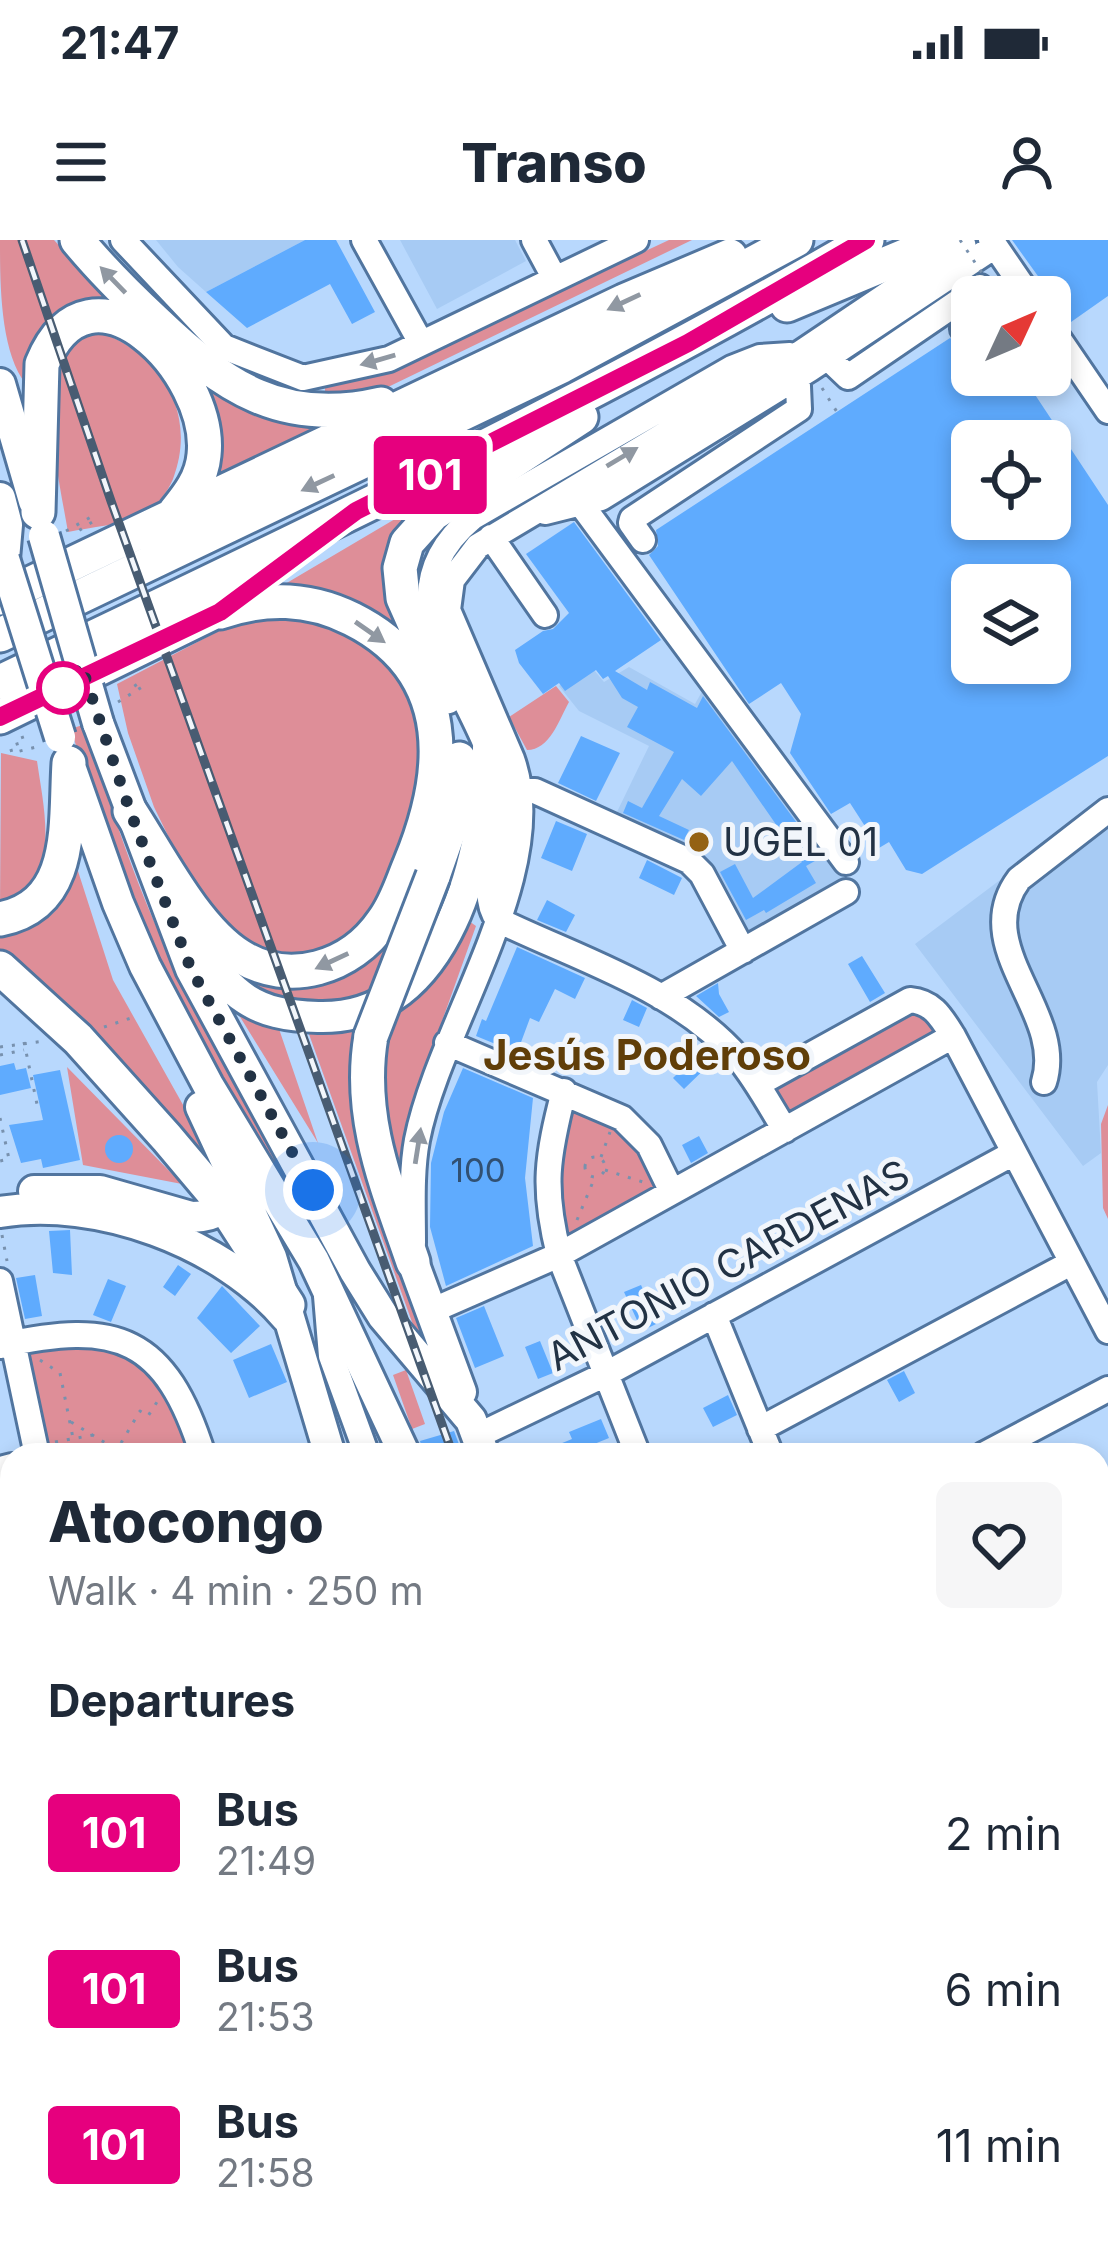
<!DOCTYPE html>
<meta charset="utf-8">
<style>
body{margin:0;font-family:Inter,sans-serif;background:#f6f6f7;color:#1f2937;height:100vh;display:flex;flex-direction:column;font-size:45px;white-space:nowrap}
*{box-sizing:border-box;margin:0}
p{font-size:39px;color:#747a83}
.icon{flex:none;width:66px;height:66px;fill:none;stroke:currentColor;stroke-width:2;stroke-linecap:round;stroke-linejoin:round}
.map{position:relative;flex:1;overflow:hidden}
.side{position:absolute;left:0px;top:1203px;width:1110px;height:807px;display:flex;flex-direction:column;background:#fff;border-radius:36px 36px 0 0;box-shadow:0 6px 18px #0003}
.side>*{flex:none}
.badge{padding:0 24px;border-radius:9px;font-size:42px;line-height:78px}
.needle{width:78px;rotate:46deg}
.tools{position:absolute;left:951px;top:36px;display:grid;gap:24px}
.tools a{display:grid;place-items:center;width:120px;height:120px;border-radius:18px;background:#fff;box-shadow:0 6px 18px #0003;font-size:60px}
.you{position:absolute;width:60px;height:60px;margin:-30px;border:9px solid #fff;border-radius:50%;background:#1a73e8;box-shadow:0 0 0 18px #1a73e833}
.map>.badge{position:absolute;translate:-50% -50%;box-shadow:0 0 0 6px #fff}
h2{padding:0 48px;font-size:45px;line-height:108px}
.round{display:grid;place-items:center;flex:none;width:126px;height:126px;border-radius:18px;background:#f6f6f7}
.headline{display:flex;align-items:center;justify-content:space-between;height:204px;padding:0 48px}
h1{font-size:57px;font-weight:800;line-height:90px}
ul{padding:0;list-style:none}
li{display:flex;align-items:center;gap:36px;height:156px;padding:0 48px}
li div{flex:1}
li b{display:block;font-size:45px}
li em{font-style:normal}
li .badge{min-width:132px;font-weight:700;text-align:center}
.status{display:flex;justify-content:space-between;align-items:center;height:84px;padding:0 60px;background:#fff;direction:ltr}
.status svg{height:33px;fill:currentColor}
header{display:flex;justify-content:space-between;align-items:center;height:156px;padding:0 48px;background:#fff;font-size:54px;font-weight:800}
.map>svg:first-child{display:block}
.built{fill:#a7cbf4}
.green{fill:#de8e98}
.building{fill:#5fabfe;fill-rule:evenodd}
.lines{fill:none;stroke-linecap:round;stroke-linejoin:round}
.minor-casing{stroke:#51759f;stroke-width:30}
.major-casing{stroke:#51759f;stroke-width:36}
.highway-casing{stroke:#51759f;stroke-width:39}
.path{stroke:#7891ae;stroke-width:3;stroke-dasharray:3 9;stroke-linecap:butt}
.minor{stroke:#fff;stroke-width:24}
.major{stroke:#fff;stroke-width:30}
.highway{stroke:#fff;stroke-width:33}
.rail-casing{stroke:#485c72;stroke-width:9}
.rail{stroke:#f2f6fb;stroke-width:4.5;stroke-dasharray:14;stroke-linecap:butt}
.major-bridge-casing{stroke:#51759f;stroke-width:36;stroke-linecap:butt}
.highway-bridge-casing{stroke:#51759f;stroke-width:39;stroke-linecap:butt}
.path-bridge{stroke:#7891ae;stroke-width:3;stroke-dasharray:3 9;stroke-linecap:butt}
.major-bridge{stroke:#fff;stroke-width:30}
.highway-bridge{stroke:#fff;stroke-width:33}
.oneway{fill:#9098a2}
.line-casing{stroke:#fff;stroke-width:27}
.line{stroke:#e6007e;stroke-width:18}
.walk{stroke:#223244;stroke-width:12;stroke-dasharray:0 21.6}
.stop-dot{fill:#fff;stroke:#e6007e;stroke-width:6}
.poi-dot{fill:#946214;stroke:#f2f6fb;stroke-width:4.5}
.labels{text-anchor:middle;stroke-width:10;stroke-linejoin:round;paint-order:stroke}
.number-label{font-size:33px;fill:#315072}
.poi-label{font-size:39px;fill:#223244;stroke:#f2f6fb;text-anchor:start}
.street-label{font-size:39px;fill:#223244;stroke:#f2f6fb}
.neighbourhood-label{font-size:42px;font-weight:bold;fill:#603e08;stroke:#f2f6fb}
</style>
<div class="status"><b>21:47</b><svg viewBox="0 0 49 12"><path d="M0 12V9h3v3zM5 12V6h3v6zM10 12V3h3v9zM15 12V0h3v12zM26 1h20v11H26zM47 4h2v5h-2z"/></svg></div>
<header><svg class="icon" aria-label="menu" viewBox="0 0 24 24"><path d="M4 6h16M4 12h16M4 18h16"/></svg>Transo<svg class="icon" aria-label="person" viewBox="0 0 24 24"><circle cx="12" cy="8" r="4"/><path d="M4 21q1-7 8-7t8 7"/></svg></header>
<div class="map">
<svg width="1108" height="2009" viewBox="0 0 1108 2009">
<rect width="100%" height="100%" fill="#b8d8fd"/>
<path class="built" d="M156 0H305L206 52 178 27Z
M400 0H515L526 21 437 69Z
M589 424 604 442 629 427 695 464 704 448 847 636 746 694 709 624 685 606 615 576 649 506 579 471 559 446Z
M1108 559V825L1097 842 1101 913 1083 926 915 704Z"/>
<path class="green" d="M0 0H54L111 62 55 75 36 104 26 144C0 112 0 43 0 0Z
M669 0H692L388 147 325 153V146L402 125Z
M96 91C161 112 198 173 173 239 167 253 156 268 143 275 121 285 91 287 68 292 58 234 40 160 63 104Z
M206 140 344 178 201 253 195 145Z
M434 256 408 286 411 401C364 365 346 352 285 344Z
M253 373 344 381 408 443 429 498 407 600 364 689 324 716 289 718 245 704 191 643 154 567 128 493 117 444Z
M556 446 569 462C559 480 550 510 527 510L509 477Z
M85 484C106 552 127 620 156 686 193 768 237 846 281 925L276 931 156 728 104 597 71 489Z
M1 513 37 521C42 557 56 615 31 645 24 655 10 662 0 669Z
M77 628 113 740 210 913 198 920 0 716V689C44 693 66 668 77 628Z
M466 679 476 686 406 882 398 937 372 816 380 784Z
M398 691 374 751 341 763 321 765 260 756 219 716 246 729Z
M229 759 278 786 318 903Z
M919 766 939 794 785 877 767 846Z
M359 779 438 1112 422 1110 305 783Z
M67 827 182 944 83 925Z
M574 859 627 889 664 948 569 998 556 927Z
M1108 865V979L1103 968 1101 884Z
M83 1099 154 1128 196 1215H48L26 1111Z
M406 1130 425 1184 412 1189 393 1135Z
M96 1998H272L276 2009C216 2009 155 2009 96 1998Z"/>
<path class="building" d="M305 0H336L375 72 352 84 330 44 247 88 206 52Z
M1012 0H1108V56L1071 82Z
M950 98 960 105 972 102V135H1022L1108 265V516L922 634 906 630 889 602 879 608 850 563 831 574 790 513 801 474 781 443 749 464 649 315 658 306 656 290ZM972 201H1050V279H972ZM972 345H1050V423H972Z
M574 282 661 400 615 431 647 450 650 442 697 468 703 456 822 617 806 626 816 643 766 673 764 670 746 680 720 632 735 624 753 658 802 622 732 521 701 556 682 539 659 576 689 590 684 600 623 573 628 561 642 568 674 512 627 487 638 467 622 458 608 436 603 439 596 430 565 451 559 443 543 454 519 423 515 410 543 391 553 389 569 373 526 314Z
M581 496 620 513 596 561 558 543Z
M556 581 587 594 572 631 541 618Z
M647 620 682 638 674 655 639 638Z
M547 660 575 675 566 692 537 680Z
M517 707 585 738 575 759 555 749 539 782 530 778 517 813 476 796 482 779 486 781Z
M862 716 885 753 870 762 848 724Z
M718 743 719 754 729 772 719 777 696 756Z
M632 760 647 768 639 787 623 780Z
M704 807 715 819 684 849 673 838Z
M14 823 16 830 26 828 31 848 0 855V826Z
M463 828 533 858 525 938 533 1006 446 1046 430 987 431 923 444 872Z
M60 830 80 920 43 928 41 919 21 923 9 885 43 880 33 835Z
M105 909a14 14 0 1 1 28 0a14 14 0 1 1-28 0Z
M699 896 708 913 691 923 682 905Z
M70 990 72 1035 53 1033 49 991Z
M178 1025 191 1034 175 1056 163 1047Z
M35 1035 42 1076 25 1079 16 1038Z
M108 1039 126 1046 111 1082 93 1075Z
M641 1045 658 1083 642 1091 624 1052Z
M222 1046 260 1086 231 1113 197 1078Z
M484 1066 504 1116 475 1128 456 1078Z
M540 1101 553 1133 538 1139 525 1107Z
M271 1104 287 1142 249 1158 233 1120Z
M904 1131 915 1153 899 1162 887 1140Z
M728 1155 737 1175 713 1187 703 1168Z
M601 1179 609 1198 567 1215H533L572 1199 569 1192Z
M454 1191 463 1215H424L420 1201Z"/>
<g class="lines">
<defs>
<path id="minor" d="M123 0 224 107 303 138 389 119 636 0
M364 0 421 103
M534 0 555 39
M991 0 1030 57
M1050 86 1108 171
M963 89 965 75 972 66
M827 117 848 137 980 47
M581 264 846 622
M545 272 601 258 810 129 995 6
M491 297 545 375
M643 300 631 283 632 279 799 169 797 124
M521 551H535L689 621 702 634 743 711
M661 757 846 652
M447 803 622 878 649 905 672 952
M1044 842C1066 772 968 707 1019 639L1108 570
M758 844 910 760C933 762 941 777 953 796L1108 1091
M564 851C547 917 542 948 559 1015L638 1215
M785 890C770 866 757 841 739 819 679 749 578 719 498 680 474 649 509 590 499 545 478 449 372 361 473 277L732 128 760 117 790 115
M413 1003C413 969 411 933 417 900 439 786 552 631 512 519L448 370 452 340 478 306 796 116 952 11
M0 1041 37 1215
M326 1056 331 1116 367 1215
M431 1071 559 1015 953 796
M714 1075 771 1215
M0 1106C117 1079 166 1097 203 1215
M760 1189 1071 1023
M477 1196 606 1134 1012 914
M983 1215 1108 1149
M0 1229 12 1226
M1098 1328 1108 1347
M0 1351 12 1348
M0 1475 12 1472
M1098 1508 1108 1502
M1098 1595 1108 1613
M0 1650 12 1706
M1098 1704 1108 1699
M0 1748 12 1746
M1098 1846 1108 1841
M0 1985 12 1982
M289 1998 293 2009
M416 1998 420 2009
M543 1998 547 2009
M951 1998 955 2009
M791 2009 812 1998
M1073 2009 1094 1998"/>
<path id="major" d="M0 144 34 261
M0 258 7 285 4 319
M98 483 191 729 355 1031 383 1076 471 1180 484 1215
M72 532 118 663 145 726 208 845 314 1021 405 1215
M196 706C234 756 252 775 318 777 450 781 486 610 488 508
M201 867 271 1017 330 1215
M34 951H100L191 977C215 977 229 968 235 945
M0 972C97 956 223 1002 287 1078
M413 1022 461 1152
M681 1998 685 2009
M714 1998 718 2009
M774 1998 778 2009"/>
<path id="highway" d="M77 0C101 29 128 56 155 81 224 147 282 187 381 164
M787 65 907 15 959 6
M38 272 42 124C90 6 213 132 204 215 202 238 189 255 175 272
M0 358 624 61 730 16
M0 395 562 126 796 0
M0 442C293 302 586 164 867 0
M447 457 403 358 400 328 407 303 433 274 581 177
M0 477 235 362
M130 571C159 615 195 688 240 716 289 747 351 728 383 681 396 664 402 643 410 624 448 532 456 431 352 379 308 357 265 357 220 372
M433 636 452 582 459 519
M0 679C76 664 65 582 69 523
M0 728 78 799 167 898 225 967 288 1065
M371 796C357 877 387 946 413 1022"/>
</defs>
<use href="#minor" class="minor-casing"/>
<use href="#major" class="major-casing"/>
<use href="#highway" class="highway-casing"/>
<path class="path" d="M822 148 837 172
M66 291 91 277 94 281 75 293
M118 462 142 447 139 443 133 447
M22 496 24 502 10 506 12 513 36 507
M104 787 137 776
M24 802 38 869
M0 807 45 801
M0 815 24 810
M0 878 9 919 0 921
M601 917 610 892
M585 927a10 10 0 1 1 20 0a10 10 0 1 1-20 0Z
M605 930 643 942
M577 980 595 937
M2 995 7 1021
M40 1120 60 1133 73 1198
M71 1182 117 1210
M55 1202 93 1195
M121 1203 140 1171 148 1176 157 1162
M120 1204 139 1215
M118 2009 119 1998
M160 2009V1998
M204 2009 206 1998"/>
<use href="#minor" class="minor"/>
<use href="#major" class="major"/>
<use href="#highway" class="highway"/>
<defs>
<path id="rail" d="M22 0 111 261 453 1215
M735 1998 739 2009"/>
</defs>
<use href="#rail" class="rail-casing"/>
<use href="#rail" class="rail"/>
<defs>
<path id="major-bridge" d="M44 296 98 483
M4 319 60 497"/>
<path id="highway-bridge" d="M371 796 433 636"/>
</defs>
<use href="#major-bridge" class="major-bridge-casing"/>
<use href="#highway-bridge" class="highway-bridge-casing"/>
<path class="path-bridge" d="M960 0 998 57"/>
<use href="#major-bridge" class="major-bridge"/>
<use href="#highway-bridge" class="highway-bridge"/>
</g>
<defs><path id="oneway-solid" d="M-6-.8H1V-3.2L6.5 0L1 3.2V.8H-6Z" transform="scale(3)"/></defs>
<g class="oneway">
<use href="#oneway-solid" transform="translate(113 40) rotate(-134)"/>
<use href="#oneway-solid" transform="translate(624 62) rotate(155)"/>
<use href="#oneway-solid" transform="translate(378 120) rotate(164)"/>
<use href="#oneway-solid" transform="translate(622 217) rotate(-31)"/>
<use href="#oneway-solid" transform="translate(318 243) rotate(155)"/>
<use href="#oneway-solid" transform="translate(370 392) rotate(35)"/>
<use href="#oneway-solid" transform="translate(332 721) rotate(155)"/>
<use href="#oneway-solid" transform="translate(418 906) rotate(-81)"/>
</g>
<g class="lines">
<defs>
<path id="line" d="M0 477 220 372 356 271 688 103 866 0"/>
</defs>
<use href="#line" class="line-casing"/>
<use href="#line" class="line"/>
<path class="walk" d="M63 448 81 425 130 571 191 729 313 950"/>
</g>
<circle class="stop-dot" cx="63" cy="448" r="24"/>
<circle class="poi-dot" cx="699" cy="602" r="12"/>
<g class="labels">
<g class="number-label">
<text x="478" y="942">100</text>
</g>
<g class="poi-label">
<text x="723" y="616">UGEL 01</text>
</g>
<g class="street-label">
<text transform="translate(728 1025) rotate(-28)" y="14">ANTONIO CARDENAS</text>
</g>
<g class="neighbourhood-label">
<text x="647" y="830">Jesús Poderoso</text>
</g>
</g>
</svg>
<div class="tools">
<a><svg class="needle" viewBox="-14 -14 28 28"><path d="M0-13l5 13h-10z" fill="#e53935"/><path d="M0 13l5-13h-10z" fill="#747a83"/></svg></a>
<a><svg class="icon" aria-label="locate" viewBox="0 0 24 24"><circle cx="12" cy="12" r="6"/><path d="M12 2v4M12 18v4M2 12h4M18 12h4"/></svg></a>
<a><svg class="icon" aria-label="layers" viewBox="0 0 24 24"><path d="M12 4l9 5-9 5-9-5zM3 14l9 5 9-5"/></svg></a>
</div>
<div class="you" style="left:313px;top:950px"></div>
<b class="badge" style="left:430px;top:235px;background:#e6007e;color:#fff">101</b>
<section class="side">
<div class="headline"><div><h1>Atocongo</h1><p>Walk · 4 min · 250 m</p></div><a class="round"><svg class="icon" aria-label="heart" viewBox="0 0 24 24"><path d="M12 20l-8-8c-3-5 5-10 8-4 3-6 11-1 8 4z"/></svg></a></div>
<h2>Departures</h2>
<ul>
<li><span class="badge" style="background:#e6007e;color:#fff">101</span><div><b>Bus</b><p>21:49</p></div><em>2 min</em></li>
<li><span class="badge" style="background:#e6007e;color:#fff">101</span><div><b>Bus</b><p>21:53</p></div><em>6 min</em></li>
<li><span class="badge" style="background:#e6007e;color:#fff">101</span><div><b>Bus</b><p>21:58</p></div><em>11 min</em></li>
</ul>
</section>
</div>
